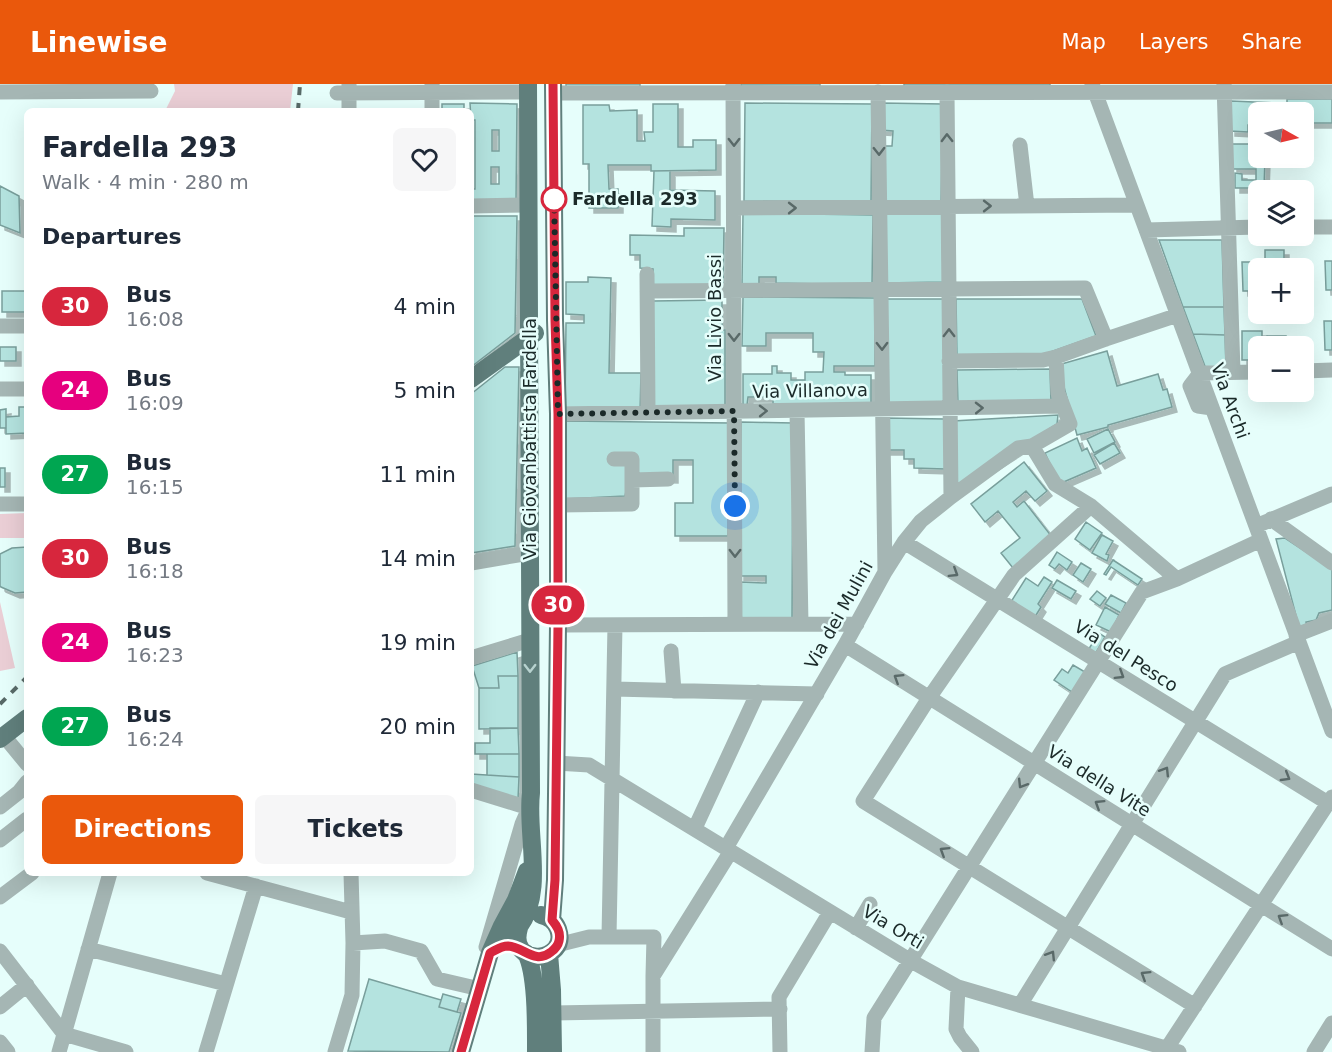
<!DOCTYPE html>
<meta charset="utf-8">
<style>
body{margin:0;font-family:"DejaVu Sans",sans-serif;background:#f6f6f7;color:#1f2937;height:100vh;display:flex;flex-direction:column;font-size:22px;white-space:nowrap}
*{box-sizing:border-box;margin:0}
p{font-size:20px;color:#747a83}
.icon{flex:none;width:33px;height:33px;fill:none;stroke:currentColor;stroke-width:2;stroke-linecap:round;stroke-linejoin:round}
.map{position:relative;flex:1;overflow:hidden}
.sheet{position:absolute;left:24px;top:24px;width:450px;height:768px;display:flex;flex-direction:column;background:#fff;border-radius:9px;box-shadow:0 6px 24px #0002}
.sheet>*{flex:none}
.badge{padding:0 12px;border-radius:20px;font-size:21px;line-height:39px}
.needle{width:39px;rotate:98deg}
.fabs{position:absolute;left:1248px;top:18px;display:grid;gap:12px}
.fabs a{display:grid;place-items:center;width:66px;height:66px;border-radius:9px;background:#fff;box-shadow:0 6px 24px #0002;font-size:30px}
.you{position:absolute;width:30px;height:30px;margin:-15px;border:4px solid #fff;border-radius:50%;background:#1a73e8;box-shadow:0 0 0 9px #1a73e833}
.map>.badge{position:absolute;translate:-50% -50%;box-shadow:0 0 0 3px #fff}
h2{padding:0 18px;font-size:22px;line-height:54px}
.round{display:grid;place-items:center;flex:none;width:63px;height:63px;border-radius:9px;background:#f6f6f7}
.overview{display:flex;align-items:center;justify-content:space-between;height:102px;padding:0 18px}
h1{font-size:28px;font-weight:700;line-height:45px}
.cta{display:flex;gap:12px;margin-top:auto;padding:12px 18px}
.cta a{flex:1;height:69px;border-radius:9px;background:#ea580c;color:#fff;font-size:24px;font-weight:700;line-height:69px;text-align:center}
.cta a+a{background:#f6f6f7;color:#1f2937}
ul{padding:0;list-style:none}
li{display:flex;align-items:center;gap:18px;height:84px;padding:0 18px}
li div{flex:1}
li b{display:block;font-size:22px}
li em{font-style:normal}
li .badge{min-width:66px;font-weight:700;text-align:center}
header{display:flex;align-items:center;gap:36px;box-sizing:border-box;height:84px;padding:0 30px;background:#ea580c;color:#fff}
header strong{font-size:28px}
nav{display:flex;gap:33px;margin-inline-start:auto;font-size:21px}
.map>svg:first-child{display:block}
.green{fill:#eaced5}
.building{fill:#b4e3df;stroke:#799f9c;stroke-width:1.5;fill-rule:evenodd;filter:url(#shadow)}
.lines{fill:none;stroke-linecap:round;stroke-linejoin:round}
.minor{stroke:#a5b6b4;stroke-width:15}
.major{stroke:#607f7c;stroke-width:18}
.rail{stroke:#586a68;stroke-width:4;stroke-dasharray:8 8;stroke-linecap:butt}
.oneway{stroke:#596968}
.oneway2{stroke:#b7d2cf}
.line-casing{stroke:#fff;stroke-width:14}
.line{stroke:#d7263d;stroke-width:9}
.walk{stroke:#1b2a29;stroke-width:6;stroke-dasharray:0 10.8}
.stop-dot{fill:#fff;stroke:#d7263d;stroke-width:3}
.labels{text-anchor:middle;stroke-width:5;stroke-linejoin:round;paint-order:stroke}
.stop-label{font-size:18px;font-weight:bold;fill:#1b2a29;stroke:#e6fefb;text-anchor:start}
.street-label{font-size:18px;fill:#1b2a29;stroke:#e6fefb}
</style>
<header>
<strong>Linewise</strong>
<nav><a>Map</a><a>Layers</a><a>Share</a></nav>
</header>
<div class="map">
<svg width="1332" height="968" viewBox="0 0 1332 968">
<defs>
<filter id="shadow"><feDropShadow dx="5" dy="5" stdDeviation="0" flood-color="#0004"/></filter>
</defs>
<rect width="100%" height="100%" fill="#e6fefb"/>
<path class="green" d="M174 0H293L290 27H165L175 7Z
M27 429V454H0V430Z
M0 518 15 584 0 587Z"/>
<path class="building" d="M566 0H640V5L566 3Z
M741 0H820V3L741 2Z
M904 0H1050V4L904 8Z
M1287 15H1332V39H1304V28H1287Z
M1231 17 1277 19 1276 28H1258V47H1257V41H1248V48L1230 47Z
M470 19 517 20 516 116H471V105H475V36H471ZM492 46H499V67H492ZM491 83H499V100H491Z
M745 19 872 20 871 118 744 117Z
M881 19 943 20 941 122 881 121 882 62H892L893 47 880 46Z
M442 20H464V27H442Z
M653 20H678V63H693V56H716V86L651 87V81H608L609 105H618V124H589V80H583V21H609L610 27 637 26V57H645L644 48H653Z
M1232 60H1258V74H1265L1264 104H1235V89L1242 90V96H1256V85H1232Z
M654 87H670V106L715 107V136L671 135V143L652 142Z
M0 102 19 112 20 149 0 141Z
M942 128 943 198 883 199 881 129Z
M743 129 873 131 872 201 776 199V193H759V200H742Z
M471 132H517L515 249 471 283Z
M684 144H724L723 206 653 205V185L640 184V171H630V151L684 152Z
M1159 156H1222L1224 223H1183Z
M1265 166H1284V184H1265Z
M1325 177H1332V206H1326Z
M1242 178H1262V184H1258V207H1243Z
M588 193 611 194 609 289H641L640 328 565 329 566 239H584V231L566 230V198H588Z
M2 207H27V228H2Z
M743 213 875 214V282H834V288H845V291H871V320H773V313H748L747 321H743V290H772V282H777V289H791V296H805V288H823L824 268H813V249H766V262H742Z
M882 215H946L944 323 884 322Z
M956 215H1082L1096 252 1042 271 957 273Z
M722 216V246H725V326H653V217Z
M1183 223H1224L1225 251 1193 250Z
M1324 237H1332V266H1325Z
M1242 247H1262V262H1258V276H1242Z
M1193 250 1225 251 1226 283 1206 285Z
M1267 252H1286V262H1267Z
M0 263H16V277H0Z
M1107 267 1117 302 1158 290 1163 306 1167 305 1172 323 1108 341V343L1077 351 1058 281Z
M505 283H519L515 462 471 469V310Z
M1050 285 1051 318 958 320 957 286Z
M19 323H27V349L6 350V333L19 332Z
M6 325V344H0V326Z
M1058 331 1057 340 955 406 953 337Z
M885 334 945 335V385L914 384V375H904V366H885Z
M566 337 730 339 728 452H675V419H693V376H673V394L634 393V370L625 412 565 415Z
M741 338 793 339 792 536H739L740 498 766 499V492H739Z
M1108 345 1115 358 1094 369 1087 355Z
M1077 354 1082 367 1087 364 1096 384 1059 400 1045 369Z
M1114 359 1120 369 1100 380 1094 371Z
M1024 378 1047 407 1035 417 1026 407 1013 418 1017 423 1024 417 1052 453 1013 484 1001 469 1020 454 998 427 985 438 971 420Z
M0 384H5V403H0Z
M1086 438 1102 449 1090 466 1075 455Z
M1102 451 1113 457 1106 470 1109 471 1107 477 1092 469Z
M1285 454 1332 485V526L1319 529 1316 536 1306 538 1307 544 1300 547 1276 455Z
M27 463V508L15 509 1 503 0 502V470L12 464Z
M1057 468 1072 478 1067 486 1059 480 1055 485 1049 481Z
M1113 476 1142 495 1138 501 1111 483 1106 491 1104 490Z
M1081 479 1091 485 1083 498 1073 491Z
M1044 493 1052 498 1038 520 1041 523 1033 536 1009 521 1026 494 1038 502Z
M1057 496 1076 507 1071 515 1052 504Z
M1097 507 1106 514 1100 522 1090 515Z
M1111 511 1126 519 1121 529 1105 520Z
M1105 523 1119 531 1111 548 1096 541Z
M1094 546 1105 553 1094 572 1087 568 1095 555 1091 552Z
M517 568 518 592H498L499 604H479L472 582Z
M1073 581 1085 588 1072 608 1054 596 1062 585 1068 589Z
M498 592H518V644L479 645V604H499Z
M490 644H518L519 670H475V659H490Z
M487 670H519V693L487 691Z
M471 690 519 693 518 715 471 701Z
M369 895 441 916 439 923 461 929 449 968 348 967Z
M443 910 461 915 457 928 439 923Z"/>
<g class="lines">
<path class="minor" d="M349 0V27
M432 0V27
M733 0 735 540
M1092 0 1332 647
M1224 0 1233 288
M0 8 151 7
M878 8 885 488
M947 8 951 413
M337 9 528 8
M553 9 1332 8
M1020 61 1027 122
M471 122 529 121
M734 124 1137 121
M1304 143H1332
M1146 146 1258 143
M647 190 648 329
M647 207 1085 204 1106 255
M0 242H27
M1056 273 1058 309 1070 340 1032 362 1055 400 1091 422 1177 495
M949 277 1043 276 1056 273 1106 255 1178 231
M1304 287 1332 286
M0 305H27
M1212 324 1198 322 1190 302 1200 289 1258 288
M797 327 801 540
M558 330 1063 322
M614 375H632V396
M0 420H27
M558 421 632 420V396L668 395
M1091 422 1014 491 929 614 863 717 1195 922
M1271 435 1332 479
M1256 442 1332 410
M904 458 1328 719
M471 479 530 469
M558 541 857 540
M1296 551 1332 537
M845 561 1332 865
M671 567 674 607
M471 574 530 556
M614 605 817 610
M4 652 27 680
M556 679 589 681 911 877 958 903 1179 968
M471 706 529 724 522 740 486 863
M0 723 19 708 27 698
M695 744 758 608
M0 756 27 735
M726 764 845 561 885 488 904 458 921 437 951 413 1018 364 1032 362
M207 789 351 828
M0 813 32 789
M856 844 870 820
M609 853 615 541
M353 859 385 857 421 867 437 895 480 905
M557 861 589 853H654L653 892
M88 865 226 900
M0 867 64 950 126 968
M958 903 956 945 960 953 972 968
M1020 921 1225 590 1299 558
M0 923 27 901
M553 929 780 925
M0 958 8 968
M1167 964 1332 713
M59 968 110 789
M206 968 256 802
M335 968 352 911 353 859 351 789
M653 968V892L731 767
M780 968 779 913 830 828
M872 968 874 934 1142 508 1177 495 1261 456
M1314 968 1332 939"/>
<path class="major" d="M471 295 535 249
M0 655 27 634
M552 836 555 796 558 541V330L555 236 553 0
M519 844C507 885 570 879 558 845 555 837 549 833 541 831
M493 864C502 858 513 852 519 843 545 807 526 750 531 709L528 0
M526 869C537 890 536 943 536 968
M549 870 552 906 553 968
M461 968 490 869 502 842 516 816 527 787"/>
<path class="rail" d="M298 27 300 0
M0 620 27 593"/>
</g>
<defs><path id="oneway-chevron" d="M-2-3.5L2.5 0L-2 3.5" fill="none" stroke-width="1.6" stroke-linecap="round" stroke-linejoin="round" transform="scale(1.5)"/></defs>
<g class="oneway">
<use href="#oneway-chevron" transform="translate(947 54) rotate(-91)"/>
<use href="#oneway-chevron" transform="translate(734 58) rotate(90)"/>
<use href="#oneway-chevron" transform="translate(879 67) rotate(89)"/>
<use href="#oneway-chevron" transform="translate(987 122)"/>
<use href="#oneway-chevron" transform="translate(792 124)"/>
<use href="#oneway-chevron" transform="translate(949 249) rotate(-90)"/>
<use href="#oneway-chevron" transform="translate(734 253) rotate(90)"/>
<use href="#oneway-chevron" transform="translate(882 262) rotate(89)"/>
<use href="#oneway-chevron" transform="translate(979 324) rotate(-1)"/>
<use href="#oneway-chevron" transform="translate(763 327) rotate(-1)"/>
<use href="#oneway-chevron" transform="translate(735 469) rotate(90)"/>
<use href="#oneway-chevron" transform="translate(954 489) rotate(32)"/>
<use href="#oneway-chevron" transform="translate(1120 591) rotate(32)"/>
<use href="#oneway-chevron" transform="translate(898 594) rotate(-148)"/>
<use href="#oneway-chevron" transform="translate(1165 687) rotate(-58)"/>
<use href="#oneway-chevron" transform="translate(1286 693) rotate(31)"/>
<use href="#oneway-chevron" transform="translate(1022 700) rotate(122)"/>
<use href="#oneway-chevron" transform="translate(1099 720) rotate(-148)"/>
<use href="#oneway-chevron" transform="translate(944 767) rotate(-148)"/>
<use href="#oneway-chevron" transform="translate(1282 834) rotate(-148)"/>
<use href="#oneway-chevron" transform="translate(1051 871) rotate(-58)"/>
<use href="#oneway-chevron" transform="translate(1145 891) rotate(-148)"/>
</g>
<use class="oneway2" href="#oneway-chevron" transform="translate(530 584) rotate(90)"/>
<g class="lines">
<defs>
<path id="line" d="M461 968 490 869C496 866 501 862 508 862 524 863 535 881 551 868 555 865 558 862 559 857 561 848 557 842 552 836L555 796 558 541V330L555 236 553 0"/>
</defs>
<use href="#line" class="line-casing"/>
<use href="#line" class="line"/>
<path class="walk" d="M554 115V110L558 330 734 327 735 422"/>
</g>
<circle class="stop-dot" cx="554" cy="115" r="12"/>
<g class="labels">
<g class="stop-label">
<text x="572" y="121">Fardella 293</text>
</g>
<g class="street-label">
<text transform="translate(715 234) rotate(-90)" y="6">Via Livio Bassi</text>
<text transform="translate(810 307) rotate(-1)" y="6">Via Villanova</text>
<text transform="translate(1230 317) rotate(70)" y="6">Via Archi</text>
<text transform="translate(530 355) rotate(-90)" y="6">Via Giovanbattista Fardella</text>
<text transform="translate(839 531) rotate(-61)" y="6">Via dei Mulini</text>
<text transform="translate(1126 572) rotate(32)" y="6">Via del Pesco</text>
<text transform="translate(1099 697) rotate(32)" y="6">Via della Vite</text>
<text transform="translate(893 843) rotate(31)" y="6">Via Orti</text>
</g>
</g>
</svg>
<div class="fabs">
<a><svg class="needle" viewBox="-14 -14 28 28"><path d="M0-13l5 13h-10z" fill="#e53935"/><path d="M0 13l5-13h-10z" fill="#747a83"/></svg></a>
<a><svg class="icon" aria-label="layers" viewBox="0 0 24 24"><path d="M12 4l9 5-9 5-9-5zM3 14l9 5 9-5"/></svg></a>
<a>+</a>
<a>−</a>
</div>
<div class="you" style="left:735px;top:422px"></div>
<b class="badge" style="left:558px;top:521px;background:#d7263d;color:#fff">30</b>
<section class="sheet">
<div class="overview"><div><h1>Fardella 293</h1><p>Walk · 4 min · 280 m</p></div><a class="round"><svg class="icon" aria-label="heart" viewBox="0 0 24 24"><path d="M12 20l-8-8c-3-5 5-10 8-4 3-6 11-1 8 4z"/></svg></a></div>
<h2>Departures</h2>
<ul>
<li><span class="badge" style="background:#d7263d;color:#fff">30</span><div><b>Bus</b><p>16:08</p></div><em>4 min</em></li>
<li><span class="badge" style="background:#e6007e;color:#fff">24</span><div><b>Bus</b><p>16:09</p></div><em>5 min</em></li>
<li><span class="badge" style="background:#00a651;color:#fff">27</span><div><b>Bus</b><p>16:15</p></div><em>11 min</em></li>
<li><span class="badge" style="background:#d7263d;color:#fff">30</span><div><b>Bus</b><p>16:18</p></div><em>14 min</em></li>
<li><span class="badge" style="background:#e6007e;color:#fff">24</span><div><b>Bus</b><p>16:23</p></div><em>19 min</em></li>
<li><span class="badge" style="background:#00a651;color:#fff">27</span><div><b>Bus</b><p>16:24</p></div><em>20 min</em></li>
</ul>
<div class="cta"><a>Directions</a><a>Tickets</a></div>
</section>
</div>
